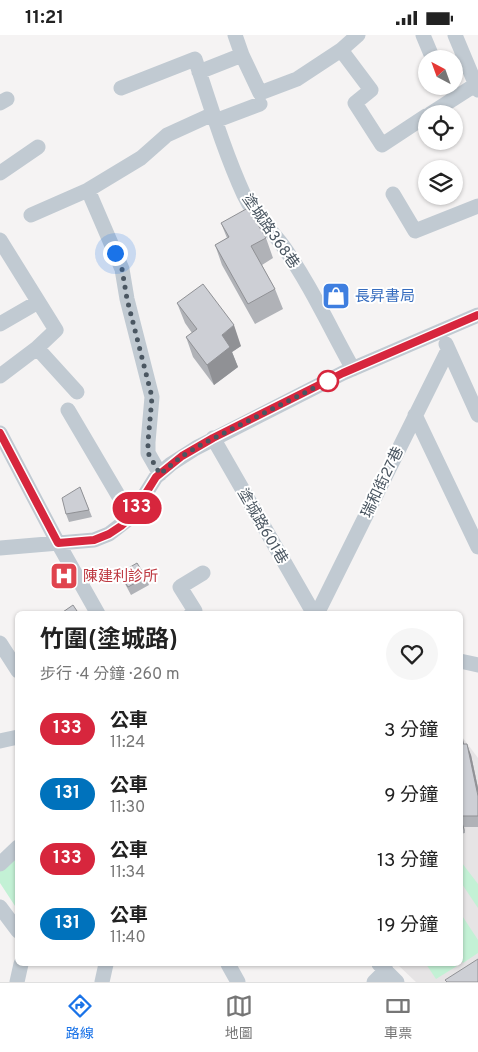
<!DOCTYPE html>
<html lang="zh-TW">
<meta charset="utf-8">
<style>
body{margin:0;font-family:Overpass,"Noto Sans TC",sans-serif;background:#f6f6f6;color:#222;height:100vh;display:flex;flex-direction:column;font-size:19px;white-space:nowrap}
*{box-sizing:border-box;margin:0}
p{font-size:16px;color:#767676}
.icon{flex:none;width:28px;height:28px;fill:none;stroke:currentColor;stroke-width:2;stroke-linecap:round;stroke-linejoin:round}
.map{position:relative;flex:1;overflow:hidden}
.drawer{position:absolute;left:15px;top:576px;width:448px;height:355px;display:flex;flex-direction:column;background:#fff;border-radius:8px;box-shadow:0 1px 4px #0004}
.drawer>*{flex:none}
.badge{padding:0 10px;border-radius:16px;font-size:18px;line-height:32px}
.needle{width:32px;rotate:319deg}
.buttons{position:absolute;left:418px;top:15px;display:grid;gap:10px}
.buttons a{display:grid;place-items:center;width:45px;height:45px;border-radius:50%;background:#fff;box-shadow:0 1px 4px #0004;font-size:25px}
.you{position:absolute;width:25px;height:25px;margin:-12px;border:4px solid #fff;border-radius:50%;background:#1a73e8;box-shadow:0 0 0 8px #1a73e833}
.map>.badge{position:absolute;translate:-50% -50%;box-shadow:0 0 0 2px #fff}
.round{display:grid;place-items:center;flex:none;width:52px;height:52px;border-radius:26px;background:#f6f6f6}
.summary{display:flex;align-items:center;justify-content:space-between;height:85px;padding:0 25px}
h1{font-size:24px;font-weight:700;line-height:38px}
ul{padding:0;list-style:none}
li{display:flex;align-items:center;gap:15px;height:65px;padding:0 25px}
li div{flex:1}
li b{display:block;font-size:19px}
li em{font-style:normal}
li .badge{min-width:55px;font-weight:700;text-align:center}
.status{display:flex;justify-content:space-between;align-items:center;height:35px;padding:0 25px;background:#fff;direction:ltr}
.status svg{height:14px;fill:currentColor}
.tabs{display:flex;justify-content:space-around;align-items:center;height:70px;border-top:1px solid #e0e0e0;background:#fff;font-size:14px;color:#767676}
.tabs a{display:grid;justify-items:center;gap:2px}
.tabs .selected{color:#1a73e8}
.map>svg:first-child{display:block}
.education{fill:#e6e4e5}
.green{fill:#c3f1d5}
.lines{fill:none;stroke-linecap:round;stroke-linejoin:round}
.minor{stroke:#c1cad2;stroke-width:15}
.wall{fill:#b0b2b7}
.shaded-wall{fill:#909195}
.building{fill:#cdcfd5;stroke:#909195}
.line-casing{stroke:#fff;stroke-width:11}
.line{stroke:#d7263d;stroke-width:8}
.walk{stroke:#4a5661;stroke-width:5;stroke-dasharray:0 9}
.stop-dot{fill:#fff;stroke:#d7263d;stroke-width:2.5}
.labels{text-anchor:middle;stroke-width:4;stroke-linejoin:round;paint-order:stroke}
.street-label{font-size:15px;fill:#4a5661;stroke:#fff}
.shop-label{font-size:15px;fill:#366cbe;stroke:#fff;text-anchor:start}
.health-label{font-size:15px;fill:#be3a42;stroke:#fff;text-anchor:start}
</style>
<div class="status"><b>11:21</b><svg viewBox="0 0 49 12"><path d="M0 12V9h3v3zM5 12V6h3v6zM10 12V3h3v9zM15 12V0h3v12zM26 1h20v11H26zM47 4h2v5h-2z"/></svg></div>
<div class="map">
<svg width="478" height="947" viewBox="0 0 478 947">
<rect width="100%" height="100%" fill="#f5f3f3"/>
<path class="education" d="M460 699 478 723V947H416L397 929H460Z"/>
<path class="green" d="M17 816V874L0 848V833Z
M462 828 478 849V873L460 846V830Z
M460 879H461L478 905V918L463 928 460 923Z
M426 929H456L457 931 436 944Z"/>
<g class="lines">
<path class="minor" d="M235 0 242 20 260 58 297 44 341 15 358 0
M423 0 433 24
M455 0 478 55
M341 15 371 55 355 68 382 110 426 81
M199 37 242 20
M121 53 195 24C210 69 224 116 244 160 253 180 270 193 283 211 310 249 330 293 353 334
M0 68 7 64
M430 79 478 48
M215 86 260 69
M0 138 38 112
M88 155 122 234 127 264 152 362 148 407V418L160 439
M393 159 415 196 478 171
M31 180 88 155 141 123 167 100 213 79
M0 205 56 295 37 313 0 341
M0 289 38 267
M446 309 478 380
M37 313 77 357
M68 375 131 482
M415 380 478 512
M0 398 58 508 98 579
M213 403 314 579
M0 513 94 505 109 499 131 482 156 442 171 429 196 413 343 338 478 280
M191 579 195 576 180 552 203 538
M317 579 448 315
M0 608 18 636
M460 626 478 630
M0 706 18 702
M0 829 18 812
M0 872 18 896
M228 929 238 947
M379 929 397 947
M17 947 21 929
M102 947 106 929
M374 947 386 935"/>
</g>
<path class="wall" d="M221 188 266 203 273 223 262 230 275 254 283 274 255 289 222 230 215 210 227 203Z
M177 268 241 311 232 317 238 332 214 350 193 322 186 302 192 298 185 288Z
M80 452 92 482 69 487 66 479Z
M120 538 146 542 149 550 131 560 123 545Z
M460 696 464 709 471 720 478 753V792H464L465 798 460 799Z"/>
<path class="shaded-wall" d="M234 290 241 311 232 317 238 332 214 350 207 330 222 300Z
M460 696 463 704 466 720 462 709Z
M467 709 471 720 478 753V761Z
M460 782 464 792 465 798 461 787Z"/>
<path class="building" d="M248 173 266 203 251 211 275 254 248 269 215 210 229 202 221 188Z
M203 249 234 290 222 300 230 312 207 330 186 302 197 294 177 268Z
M80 452 89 475 66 479 62 463Z
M137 528 146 542 128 552 120 538Z
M73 570 79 579H60Z
M460 698 462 709H467L478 761V781H460Z
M478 924V947H447L445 945Z"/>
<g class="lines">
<defs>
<path id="line" d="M0 398 58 508 94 505 109 499 121 491 131 482 156 442 182 421 213 403 343 338 478 280"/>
</defs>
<use href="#line" class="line-casing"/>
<use href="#line" class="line"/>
<path class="walk" d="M115 218 122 234 127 264 152 362 148 407V418L160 439 182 421 204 408 328 346"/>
</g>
<defs>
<symbol id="shop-square" viewBox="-11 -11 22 22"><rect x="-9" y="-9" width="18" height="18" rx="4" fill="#3f7fe0" stroke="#fff"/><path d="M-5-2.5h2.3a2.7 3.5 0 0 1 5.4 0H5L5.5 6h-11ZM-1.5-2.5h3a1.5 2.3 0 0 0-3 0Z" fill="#fff"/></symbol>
<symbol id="hospital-square" viewBox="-11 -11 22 22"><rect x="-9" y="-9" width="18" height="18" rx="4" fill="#e0444e" stroke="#fff"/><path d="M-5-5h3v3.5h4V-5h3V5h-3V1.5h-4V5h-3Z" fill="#fff"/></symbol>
</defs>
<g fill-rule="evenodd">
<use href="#shop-square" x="320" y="245" width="32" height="32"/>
<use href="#hospital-square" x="48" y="525" width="32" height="32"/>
</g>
<circle class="stop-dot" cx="328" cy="346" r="10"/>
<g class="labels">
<g class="street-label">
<text transform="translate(271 196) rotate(55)" y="5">塗城路368巷</text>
<text transform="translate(382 447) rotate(-64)" y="5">瑞和街27巷</text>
<text transform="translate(263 491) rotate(60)" y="5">塗城路601巷</text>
</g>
<g class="shop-label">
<text x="355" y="266">長昇書局</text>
</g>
<g class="health-label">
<text x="83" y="546">陳建利診所</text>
</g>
</g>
</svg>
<div class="buttons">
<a><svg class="needle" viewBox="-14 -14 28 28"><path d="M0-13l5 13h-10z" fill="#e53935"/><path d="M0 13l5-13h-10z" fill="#767676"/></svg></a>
<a><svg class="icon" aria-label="locate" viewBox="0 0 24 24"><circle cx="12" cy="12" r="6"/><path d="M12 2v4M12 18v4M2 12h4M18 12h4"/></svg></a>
<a><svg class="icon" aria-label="layers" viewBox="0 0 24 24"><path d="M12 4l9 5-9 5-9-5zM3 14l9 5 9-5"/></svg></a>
</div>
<div class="you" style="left:115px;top:218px"></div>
<b class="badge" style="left:137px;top:473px;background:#d7263d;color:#fff">133</b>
<section class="drawer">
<div class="summary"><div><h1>竹圍(塗城路)</h1><p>步行 · 4 分鐘 · 260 m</p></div><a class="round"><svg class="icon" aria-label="heart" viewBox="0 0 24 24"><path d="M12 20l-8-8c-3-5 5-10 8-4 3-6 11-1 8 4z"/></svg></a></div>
<ul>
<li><span class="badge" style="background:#d7263d;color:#fff">133</span><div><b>公車</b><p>11:24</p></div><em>3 分鐘</em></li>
<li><span class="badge" style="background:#0072bc;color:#fff">131</span><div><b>公車</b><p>11:30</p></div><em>9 分鐘</em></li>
<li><span class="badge" style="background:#d7263d;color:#fff">133</span><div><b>公車</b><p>11:34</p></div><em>13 分鐘</em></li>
<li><span class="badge" style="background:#0072bc;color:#fff">131</span><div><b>公車</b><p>11:40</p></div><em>19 分鐘</em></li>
</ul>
</section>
</div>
<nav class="tabs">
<a class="selected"><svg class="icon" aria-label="directions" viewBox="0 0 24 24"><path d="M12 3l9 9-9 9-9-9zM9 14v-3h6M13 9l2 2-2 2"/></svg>路線</a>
<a><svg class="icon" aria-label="map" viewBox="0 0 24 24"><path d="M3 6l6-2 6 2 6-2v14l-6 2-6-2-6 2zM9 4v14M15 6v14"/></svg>地圖</a>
<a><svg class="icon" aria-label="tickets" viewBox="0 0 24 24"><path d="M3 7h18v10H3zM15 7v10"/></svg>車票</a>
</nav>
